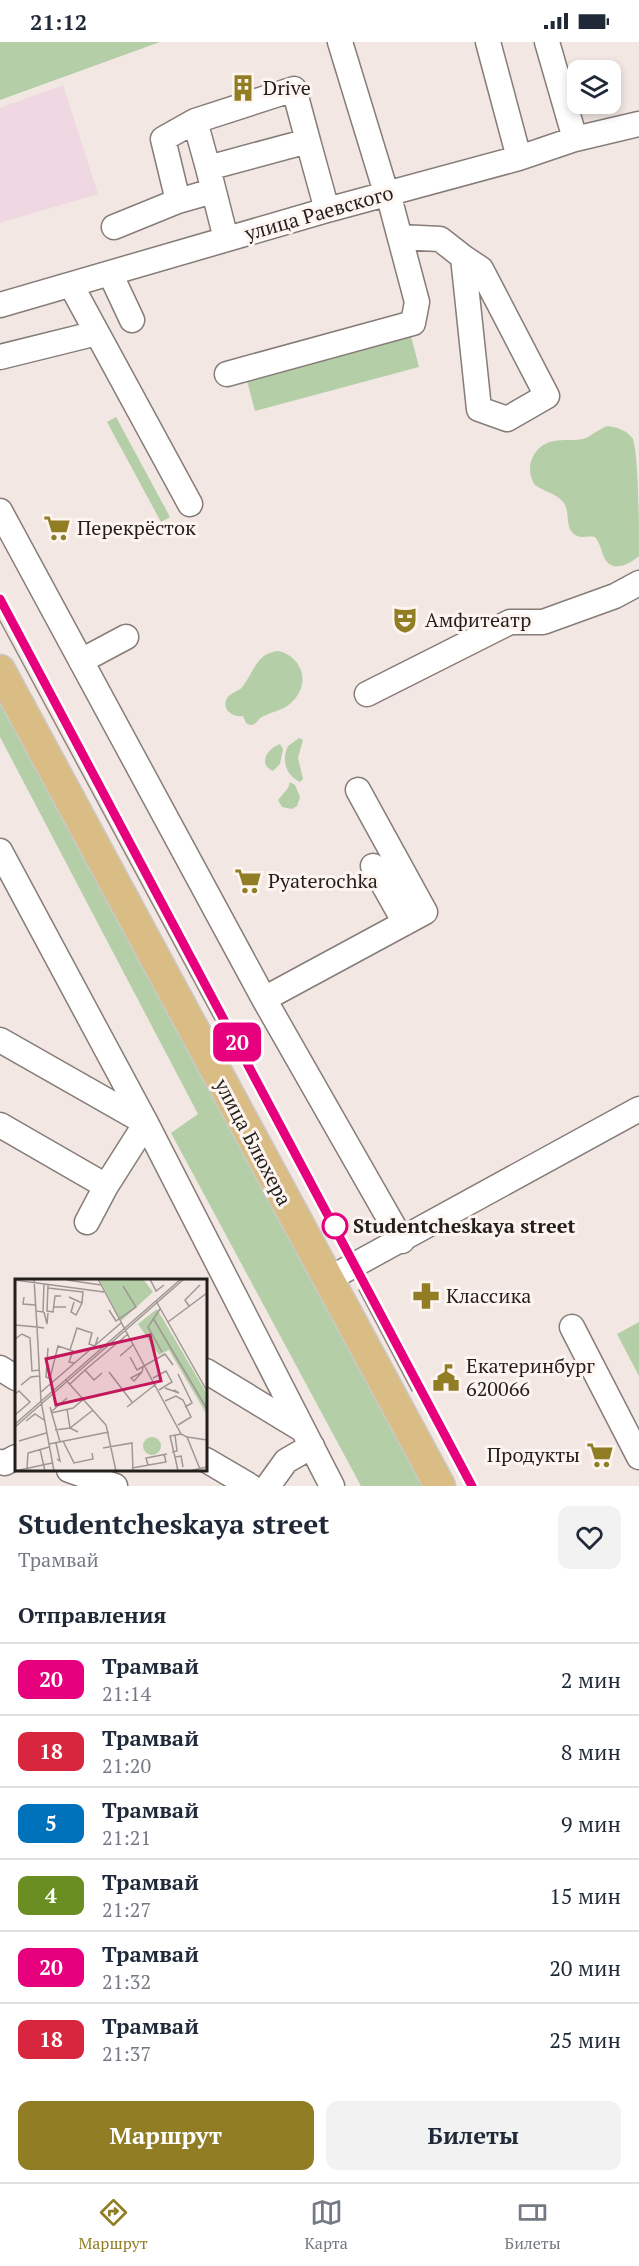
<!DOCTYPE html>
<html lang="ru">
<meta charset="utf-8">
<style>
body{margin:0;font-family:"PT Serif",serif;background:#f2f2f3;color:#1f2937;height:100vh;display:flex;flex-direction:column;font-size:22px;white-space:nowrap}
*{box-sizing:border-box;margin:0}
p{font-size:20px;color:#747a83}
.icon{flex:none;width:33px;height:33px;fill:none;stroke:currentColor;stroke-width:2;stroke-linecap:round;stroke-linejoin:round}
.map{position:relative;height:1444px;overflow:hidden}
.drawer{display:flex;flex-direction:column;background:#fff;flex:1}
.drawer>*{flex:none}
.badge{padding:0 12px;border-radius:9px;font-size:21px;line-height:39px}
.tools{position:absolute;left:567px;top:18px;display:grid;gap:12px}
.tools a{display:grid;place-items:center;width:54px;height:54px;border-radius:12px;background:#fff;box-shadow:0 3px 9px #0003;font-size:30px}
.map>.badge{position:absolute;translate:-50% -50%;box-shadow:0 0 0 3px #fff}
h2{padding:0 18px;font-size:22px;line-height:54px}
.round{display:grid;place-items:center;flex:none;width:63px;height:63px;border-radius:12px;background:#f2f2f3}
.headline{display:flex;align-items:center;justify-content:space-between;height:102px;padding:0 18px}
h1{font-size:28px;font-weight:600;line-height:45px}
.button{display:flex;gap:12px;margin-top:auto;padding:12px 18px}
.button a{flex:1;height:69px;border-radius:12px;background:#907d24;color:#fff;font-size:24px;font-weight:600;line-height:69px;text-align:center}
.button a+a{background:#f2f2f3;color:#1f2937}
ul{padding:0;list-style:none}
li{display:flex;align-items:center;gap:18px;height:72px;padding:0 18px;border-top:2px solid #e0e1e3}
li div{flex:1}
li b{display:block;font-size:22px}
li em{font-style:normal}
li .badge{min-width:66px;font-weight:700;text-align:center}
.status{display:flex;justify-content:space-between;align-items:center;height:42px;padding:0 30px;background:#fff;direction:ltr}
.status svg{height:16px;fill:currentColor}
.dock{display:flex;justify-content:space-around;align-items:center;height:84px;border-top:2px solid #e0e1e3;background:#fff;font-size:16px;color:#747a83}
.dock a{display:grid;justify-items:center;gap:3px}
.dock .current{color:#907d24}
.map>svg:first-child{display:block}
.industrial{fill:#f0d8e3}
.green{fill:#b4cfa7}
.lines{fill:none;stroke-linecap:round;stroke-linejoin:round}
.minor-casing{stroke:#867c78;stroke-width:27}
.major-casing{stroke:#cac9c9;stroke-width:33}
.minor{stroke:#fff;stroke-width:24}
.major{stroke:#dabc85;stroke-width:30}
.tram{stroke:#8e8683;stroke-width:1.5}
.line-casing{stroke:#fff;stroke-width:14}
.line{stroke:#e6007e;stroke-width:9}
.stop-dot{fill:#fff;stroke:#e6007e;stroke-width:3}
.labels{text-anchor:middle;stroke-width:6;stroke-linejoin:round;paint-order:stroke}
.poi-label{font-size:20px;fill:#231f1d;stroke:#fef5f1;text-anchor:start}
.street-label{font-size:20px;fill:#231f1d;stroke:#fef5f1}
.stop-label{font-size:20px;font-weight:bold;fill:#231f1d;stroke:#fef5f1;text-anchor:start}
.inset-road{fill:none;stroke:#9f9793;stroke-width:1.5}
.view{fill:#c2185b;fill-opacity:0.15;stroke:#c2185b;stroke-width:3}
.inset-edge{fill:none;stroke:#231f1d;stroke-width:3}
</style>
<div class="status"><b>21:12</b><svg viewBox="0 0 49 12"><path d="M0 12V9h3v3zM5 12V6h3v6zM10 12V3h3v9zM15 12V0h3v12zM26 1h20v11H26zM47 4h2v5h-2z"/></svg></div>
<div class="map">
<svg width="639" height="1444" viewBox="0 0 639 1444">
<rect width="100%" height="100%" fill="#f2e7e2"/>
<path class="industrial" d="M63 43 98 152 0 181V66Z"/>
<path class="green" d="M0 0H160L0 58Z
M410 290 419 325 255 369 246 335Z
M116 375 170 475 161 480 107 380Z
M608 384C618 386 627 388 633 397 639 416 639 489 639 514 630 522 613 531 605 517 601 510 601 502 595 495 590 494 586 495 581 495 562 491 572 471 563 460 556 451 544 450 535 443 523 426 534 402 554 399 564 397 573 399 583 397 592 394 598 387 608 384Z
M278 609C302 614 311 641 293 659 285 668 274 669 264 674 257 676 258 683 250 683L246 681 243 674C232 676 220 666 228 655 232 650 240 649 243 644 254 629 257 611 278 609Z
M0 646 425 1444H361L171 1091 198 1072 0 695Z
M299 696 303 698 298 716 303 737 300 740C286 733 281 719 288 704Z
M280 702 283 707 280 722 273 729C257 722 268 706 280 702Z
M290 740 295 743 300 755 297 764 292 767 282 765 278 758 288 746Z
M639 1280V1334L617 1292Z"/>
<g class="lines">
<defs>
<path id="minor" d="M488 0 519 116
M547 0 575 97
M208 126 195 79 294 47 308 99
M178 159 163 97 195 79
M114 185 178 159 213 149
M400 195 440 197 463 215 479 367 507 377 547 354 481 227 463 215
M226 197 208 126 308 99 327 168
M110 231 132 278
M71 243 190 462
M0 263 327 168 519 116 575 97 639 82
M0 315 97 291
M227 332 413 281 417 260 388 151 384 144 340 0
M0 469 264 957 425 870 358 748
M81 619 126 595
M367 652 510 580H543L615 554 639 541
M0 809 146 1081 332 1444
M373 824 405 881
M264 957 402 1199
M0 998 146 1081 106 1144 0 1083
M87 1180 106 1144
M327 1238 639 1067
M572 1285 639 1415
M0 1326 16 1336
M206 1329 303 1388
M206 1418 250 1444
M0 1420 5 1421 16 1415
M69 1428 115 1444
M268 1444 286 1419 312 1404"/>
<path id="major" d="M0 628 440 1444"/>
</defs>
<use href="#minor" class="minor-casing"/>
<use href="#major" class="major-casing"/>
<use href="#minor" class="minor"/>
<use href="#major" class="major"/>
<path class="tram" d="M0 557 472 1444
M0 579 215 978
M359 1248 412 1349"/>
</g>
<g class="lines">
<defs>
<path id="line" d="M0 557 472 1444"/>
</defs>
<use href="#line" class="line-casing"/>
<use href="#line" class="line"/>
</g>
<defs>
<symbol id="building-bare" viewBox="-9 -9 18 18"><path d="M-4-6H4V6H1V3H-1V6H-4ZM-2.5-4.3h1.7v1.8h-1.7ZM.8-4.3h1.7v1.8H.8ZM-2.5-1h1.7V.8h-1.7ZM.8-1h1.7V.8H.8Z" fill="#907d24" stroke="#fef5f1" stroke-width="2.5" paint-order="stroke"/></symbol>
<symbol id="supermarket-bare" viewBox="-9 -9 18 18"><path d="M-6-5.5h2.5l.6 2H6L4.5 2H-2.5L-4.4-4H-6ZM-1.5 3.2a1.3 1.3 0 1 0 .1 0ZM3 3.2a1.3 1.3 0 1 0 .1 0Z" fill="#907d24" stroke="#fef5f1" stroke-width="2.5" paint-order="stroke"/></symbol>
<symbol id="theatre-bare" viewBox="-9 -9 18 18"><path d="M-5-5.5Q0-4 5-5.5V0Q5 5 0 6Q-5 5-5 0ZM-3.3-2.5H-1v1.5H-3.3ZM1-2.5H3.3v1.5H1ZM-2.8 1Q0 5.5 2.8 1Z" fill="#907d24" stroke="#fef5f1" stroke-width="2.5" paint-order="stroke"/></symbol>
<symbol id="pharmacy-bare" viewBox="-9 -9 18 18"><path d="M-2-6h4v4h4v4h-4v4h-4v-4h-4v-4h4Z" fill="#907d24" stroke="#fef5f1" stroke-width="2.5" paint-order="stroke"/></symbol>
<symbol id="civic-bare" viewBox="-9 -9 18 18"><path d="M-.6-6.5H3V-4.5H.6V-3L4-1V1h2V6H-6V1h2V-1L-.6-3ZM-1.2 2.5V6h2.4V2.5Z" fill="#907d24" stroke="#fef5f1" stroke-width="2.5" paint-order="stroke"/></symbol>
</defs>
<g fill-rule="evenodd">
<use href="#building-bare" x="224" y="27" width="38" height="38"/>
<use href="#supermarket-bare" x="38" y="467" width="38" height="38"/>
<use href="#theatre-bare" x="386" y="559" width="38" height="38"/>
<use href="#supermarket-bare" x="229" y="820" width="38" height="38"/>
<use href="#pharmacy-bare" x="407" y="1235" width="38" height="38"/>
<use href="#civic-bare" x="427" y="1317" width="38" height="38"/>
<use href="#supermarket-bare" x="581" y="1394" width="38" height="38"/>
</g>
<circle class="stop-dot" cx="335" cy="1184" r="12"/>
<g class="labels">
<g class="poi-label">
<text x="263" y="53">Drive</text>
<text x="77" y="493">Перекрёсток</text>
<text x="425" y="585">Амфитеатр</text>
<text x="268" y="846">Pyaterochka</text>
<text x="446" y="1261">Классика</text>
<text x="466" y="1331">Екатеринбург<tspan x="466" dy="23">620066</tspan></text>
<text x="580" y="1420" text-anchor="end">Продукты</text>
</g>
<g class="street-label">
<text transform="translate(319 171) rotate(-16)" y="7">улица Раевского</text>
<text transform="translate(253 1100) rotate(62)" y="7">улица Блюхера</text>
</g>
<g class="stop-label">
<text x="353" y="1191">Studentcheskaya street</text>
</g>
</g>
<g transform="translate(15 1237)">
<rect width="192" height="192" fill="#f2e7e2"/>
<path d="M84 0H128L138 13 106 42ZM142 30 192 115V136L154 71 144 76 123 45ZM128 167a9 9 0 1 1 18 0a9 9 0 1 1-18 0Z" fill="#b4cfa7"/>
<path class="inset-road" d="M19 0 22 48 29 49M83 0 166 155 172 158 185 190M135 0 141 12 149 6M0 1 89 13M52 1 86 6M33 6 32 32 38 33 40 17H46M33 9 68 13M9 18 8 25 20 26M54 18 67 24 68 12M141 22 192 112M59 23 56 33 61 36 67 24M174 27 170 21 185 6M39 28H51H43M145 30 133 48 147 73M94 31 101 42 121 28 108 7M21 32 28 33 29 5M29 33 32 45 33 34M138 39 192 130M153 43 192 14M0 46 22 48 26 122 39 192M0 60 7 55 15 59 17 92 24 91M33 69 31 98 36 100M55 71 62 49 77 54 74 65 80 67 83 58M105 77 119 65M115 78 122 91 150 75 158 86M94 93 117 123M127 93 119 102 116 99 127 93 128 88M87 94 79 101 70 91 113 55M163 95 177 124 170 128M35 99 43 67 58 72 54 83 59 84M138 99 151 92 157 103 144 111M51 101 91 146 101 192M55 105 70 91M6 106 16 98 24 97M150 109 164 114 159 111M26 113 106 44M0 115 4 112 15 123 0 136M150 122 161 117 168 121 176 138 163 146M35 128 45 163M112 128 141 105M52 130 55 149 63 153M37 132 52 119M36 134 58 129 69 120M11 142 20 135 29 141M0 145 166 0M0 148 169 0M40 151 55 149 78 131M172 158 192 161M4 162 31 154M48 162 59 184 78 180 77 174M41 164 45 182 42 180M34 165 94 153M88 169 117 164 118 192M25 170 30 192M157 173 162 172 160 156M160 178 155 157 166 155M133 186 131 179 152 175M12 189 13 174 34 168M117 189 151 183 149 175M0 192 37 184M163 192 160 178 166 177 168 188M174 192 192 188"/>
<path class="view" d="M135 56 146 102 41 126 31 80Z"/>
<rect width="192" height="192" class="inset-edge"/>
</g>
</svg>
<div class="tools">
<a><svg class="icon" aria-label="layers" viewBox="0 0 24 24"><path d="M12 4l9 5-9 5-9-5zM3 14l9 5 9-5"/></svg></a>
</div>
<b class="badge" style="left:237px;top:1000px;background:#e6007e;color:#fff">20</b>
</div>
<section class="drawer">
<div class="headline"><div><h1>Studentcheskaya street</h1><p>Трамвай</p></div><a class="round"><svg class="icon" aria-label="heart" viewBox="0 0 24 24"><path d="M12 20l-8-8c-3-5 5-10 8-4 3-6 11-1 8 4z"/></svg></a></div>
<h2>Отправления</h2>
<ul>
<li><span class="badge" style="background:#e6007e;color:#fff">20</span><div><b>Трамвай</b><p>21:14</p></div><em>2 мин</em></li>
<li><span class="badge" style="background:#d7263d;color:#fff">18</span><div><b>Трамвай</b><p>21:20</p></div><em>8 мин</em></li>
<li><span class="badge" style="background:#0072bc;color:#fff">5</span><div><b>Трамвай</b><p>21:21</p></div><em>9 мин</em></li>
<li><span class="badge" style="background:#6b8e23;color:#fff">4</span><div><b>Трамвай</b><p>21:27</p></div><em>15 мин</em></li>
<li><span class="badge" style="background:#e6007e;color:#fff">20</span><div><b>Трамвай</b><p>21:32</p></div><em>20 мин</em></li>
<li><span class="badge" style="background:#d7263d;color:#fff">18</span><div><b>Трамвай</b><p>21:37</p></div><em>25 мин</em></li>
</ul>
<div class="button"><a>Маршрут</a><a>Билеты</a></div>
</section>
<nav class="dock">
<a class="current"><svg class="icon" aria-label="directions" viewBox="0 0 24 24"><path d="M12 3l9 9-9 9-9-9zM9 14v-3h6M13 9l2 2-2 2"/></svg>Маршрут</a>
<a><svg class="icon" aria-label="map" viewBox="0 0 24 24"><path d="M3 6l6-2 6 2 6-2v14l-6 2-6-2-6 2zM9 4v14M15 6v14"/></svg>Карта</a>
<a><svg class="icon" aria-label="tickets" viewBox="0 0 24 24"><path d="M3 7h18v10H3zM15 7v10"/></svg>Билеты</a>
</nav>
